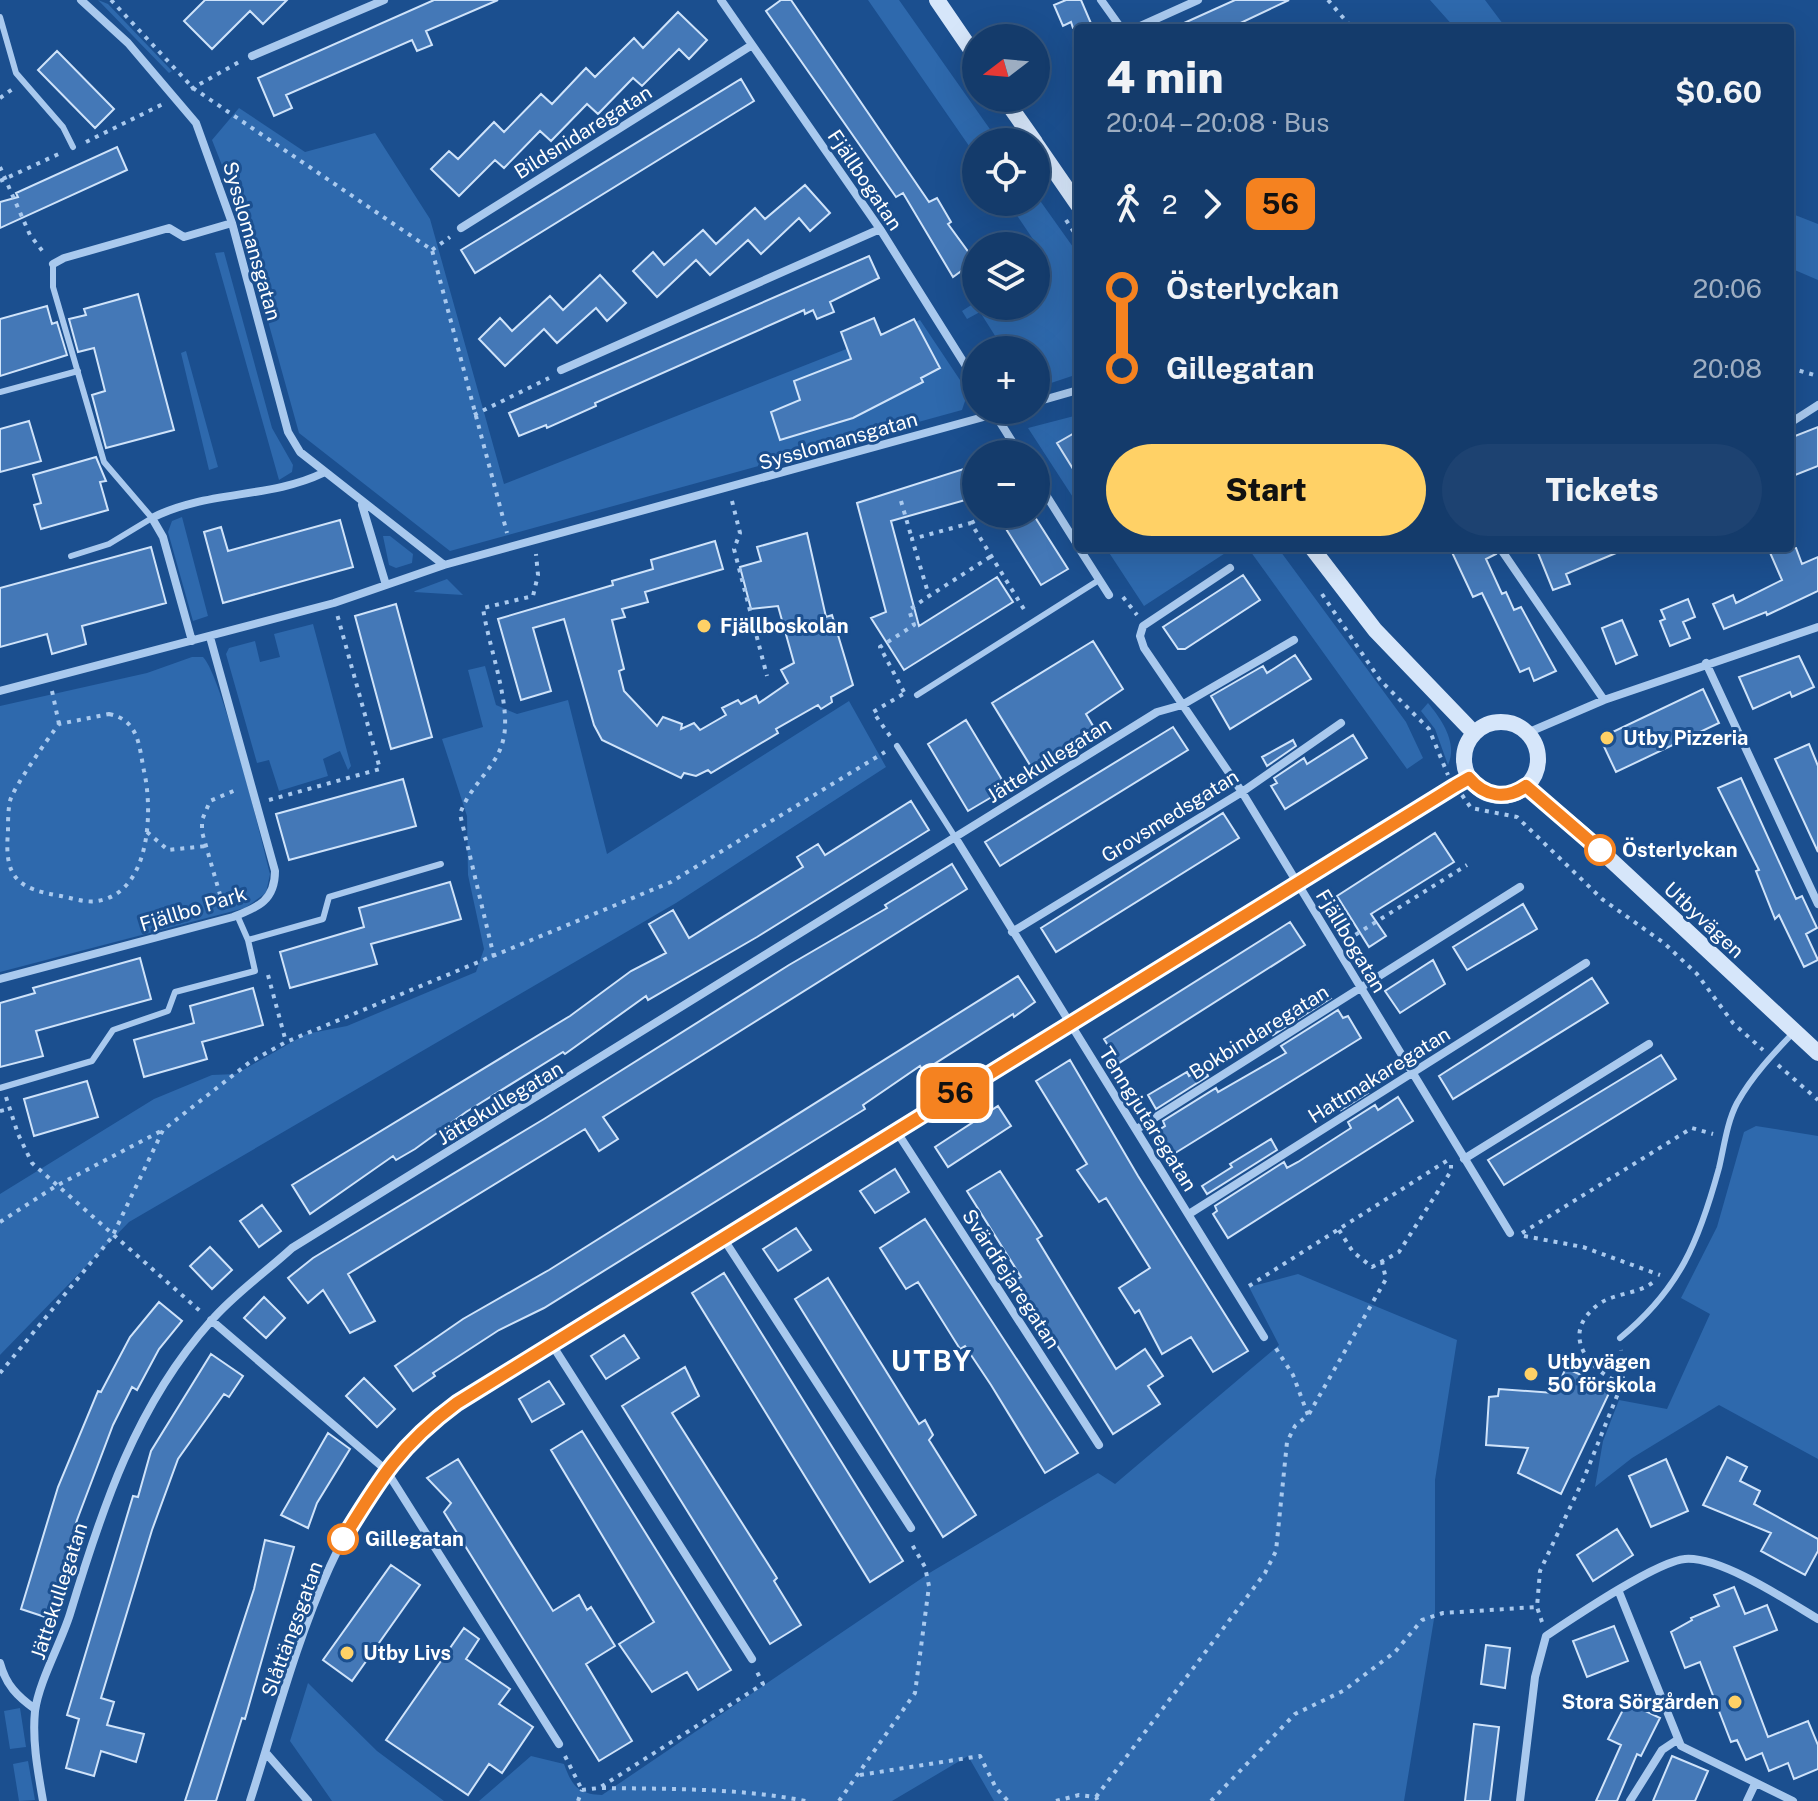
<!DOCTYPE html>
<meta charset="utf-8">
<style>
body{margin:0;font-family:"Public Sans",sans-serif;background:#1d4271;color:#f1f3f6;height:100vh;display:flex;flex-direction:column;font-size:30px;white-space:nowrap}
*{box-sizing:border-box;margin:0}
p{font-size:26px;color:#9dadc1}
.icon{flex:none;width:44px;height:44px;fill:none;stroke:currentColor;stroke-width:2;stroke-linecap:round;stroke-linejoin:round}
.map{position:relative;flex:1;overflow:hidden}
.side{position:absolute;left:1074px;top:24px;width:720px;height:528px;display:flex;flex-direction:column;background:#143b6b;border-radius:8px;box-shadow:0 8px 32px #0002,0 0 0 2px #33557e}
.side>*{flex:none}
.badge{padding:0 16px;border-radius:12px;font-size:28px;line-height:52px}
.needle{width:52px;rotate:254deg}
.buttons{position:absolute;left:962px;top:24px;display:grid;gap:16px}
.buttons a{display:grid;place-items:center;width:88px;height:88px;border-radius:50%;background:#143b6b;box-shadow:0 8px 32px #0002,0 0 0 2px #33557e;font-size:40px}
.map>.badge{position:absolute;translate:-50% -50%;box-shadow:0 0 0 4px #fff}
.legs{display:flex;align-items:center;gap:12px;height:88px;padding:0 32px;font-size:26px}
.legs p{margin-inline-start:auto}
.summary{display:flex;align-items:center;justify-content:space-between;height:136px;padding:0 32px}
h1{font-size:44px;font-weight:800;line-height:60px}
.button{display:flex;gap:16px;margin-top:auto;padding:16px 32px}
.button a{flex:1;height:92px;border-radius:48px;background:#ffd166;color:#111;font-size:32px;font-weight:800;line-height:92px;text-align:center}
.button a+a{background:#1d4271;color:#f1f3f6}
ul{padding:0 32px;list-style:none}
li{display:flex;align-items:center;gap:28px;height:80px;font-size:30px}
li i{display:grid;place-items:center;width:12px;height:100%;margin:0 10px;background:currentColor}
li i::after{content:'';width:20px;height:20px;margin:-10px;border:6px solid;border-radius:50%;background:#143b6b}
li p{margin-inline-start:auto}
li:first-child i{background:linear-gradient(#0000 50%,currentColor 0)}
li:last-child i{background:linear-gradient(currentColor 50%,#0000 0)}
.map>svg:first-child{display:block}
.green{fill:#2e69ad}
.building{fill:#4478b7;stroke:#cfe3fa;stroke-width:2}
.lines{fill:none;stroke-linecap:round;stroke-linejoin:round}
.path{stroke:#a9c9ee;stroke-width:4;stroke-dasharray:4 6;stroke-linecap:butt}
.lane{stroke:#a9c9ee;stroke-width:6}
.street{stroke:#a9c9ee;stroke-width:8}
.secondary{stroke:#d6e6fa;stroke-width:16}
.line-1-casing{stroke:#fff;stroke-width:18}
.line-1{stroke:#f58220;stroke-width:12}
.poi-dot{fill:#ffd166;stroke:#1b4f8f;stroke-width:3}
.stop-1-dot{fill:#fff;stroke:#f58220;stroke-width:4}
.labels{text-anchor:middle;stroke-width:6;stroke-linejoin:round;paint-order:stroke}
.street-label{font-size:20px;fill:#fff;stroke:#1b4f8f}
.poi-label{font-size:20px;font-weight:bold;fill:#fff;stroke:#1b4f8f;text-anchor:start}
.stop-label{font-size:20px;font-weight:bold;fill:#fff;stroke:#1b4f8f;text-anchor:start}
.district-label{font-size:28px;font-weight:bold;letter-spacing:2px;fill:#fff;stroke:#1b4f8f}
</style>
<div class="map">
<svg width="1818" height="1801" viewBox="0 0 1818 1801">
<rect width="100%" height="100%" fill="#1b4f8f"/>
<path class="green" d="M98 0 108 4 172 71 169 73Z
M868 0H899L999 142H976V156Z
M1430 0H1485L1506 28H1455Z
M239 108 305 152 375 133 430 219 504 484 920 320 968 392 962 410 450 551 299 433 231 188 212 140Z
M1036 195 1078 254V374L1036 388V350H1004L980 312 967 319 962 311 976 302V306H1036V263L1045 257 1008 202H1036Z
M1790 213 1818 224V280L1790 268Z
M224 252 272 428 293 465 292 472 279 480 215 253Z
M186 351 218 467 209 470 181 353Z
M1078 415V505L1028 428Z
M182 517 208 616 193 621 168 532 172 521Z
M383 536H390L413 554 412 563 396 568 389 565Z
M1106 548H1233L1144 606Z
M1248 548H1278L1406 722 1423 758 1407 769Z
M447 579 463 595 414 592 415 591Z
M313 624 351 766 348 770 340 751 323 759 328 776 279 791 269 760 257 763 226 654 229 648 255 641 260 662 280 657 274 634Z
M192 657H203C222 676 261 838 270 874L266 893 245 908 0 972V706L147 673Z
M485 666 496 705 517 714 568 700 607 854 849 701 886 767 676 903 129 1222 0 1355V1194L154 1099 212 1075 236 1074 306 1034 347 1026 476 972 484 949 468 875 467 816 442 739 483 727 468 670Z
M1428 703C1442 720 1458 743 1448 765L1435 729 1421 711Z
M1756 1126 1818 1136V1459L1719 1405 1632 1458 1595 1487 1603 1441 1619 1400 1667 1409 1710 1314 1681 1298 1717 1227 1744 1132Z
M1298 1274 1457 1340 1435 1480V1613L1404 1801H994L968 1756 892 1801H479L531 1756 564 1764C572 1786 578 1794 602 1795L931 1572 1098 1473 1115 1484 1279 1345 1249 1287Z
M308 1683 377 1751 444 1801H332L290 1741Z
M20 1708 26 1747 10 1749 4 1711Z
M28 1761 35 1800 19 1801 13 1764Z"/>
<path class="building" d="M205 0H287L263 24 250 11 212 49 184 21Z
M434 0H498L426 31 432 45 417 51 412 40 286 95 292 108 274 116 258 78Z
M781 0H791L929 202 937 198 951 222 948 224 975 261 953 277 903 193 896 197 766 11Z
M1066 0H1081L1093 28H1073L1071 22 1063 26 1054 5Z
M1235 0H1289L1230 28H1173Z
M678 12 707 40 689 59 679 49 642 86 633 78 598 114 587 104 551 141 540 131 504 168 495 160 459 196 431 169 449 151 458 159 494 122 504 132 541 94 552 104 586 68 595 77 634 38 643 48Z
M57 51 114 109 95 128 38 70Z
M741 79 754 101 475 273 461 250Z
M117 147 127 170 0 228V202L18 197 16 193Z
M805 185 830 213 810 231 799 218 761 254 748 240 710 275 696 260 657 297 633 271 653 252 664 265 703 230 716 244 755 208 765 219Z
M869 256 879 278 830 302 834 312 817 319 813 310 805 314 804 310 595 403 596 406 547 428 546 425 519 436 509 413Z
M600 275 626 303 607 321 596 308 557 343 544 329 505 366 479 339 500 318 512 331 550 296 563 310Z
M138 294 174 430 106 448 92 395 105 391 94 348 78 352 69 319 86 315 84 309Z
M47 306 52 324 57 322 67 355 0 376V319Z
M874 318 881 335 914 319 940 368 921 378 923 382 853 418 780 440 771 412 800 400 794 381 851 359 841 332Z
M29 421 41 461 0 472V429Z
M1818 427V466L1790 477V438Z
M1078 431V477L1057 443Z
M96 457 106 481 100 482 108 510 41 529 34 505 41 503 33 475Z
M976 465V497L891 521 919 626 997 577 1013 602 904 670 871 618 886 612 857 503Z
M1018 514H1033L1068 569 1041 585 1003 524Z
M340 520 353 567 223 603 204 532 221 527 228 551Z
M807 533 826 617 832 615 853 685 831 697 832 702 821 709 818 705 776 729 778 733 711 773 708 770 696 776 684 773 681 778 602 740 594 725 564 619 533 628 551 691 521 700 498 619 613 585 612 581 653 569 651 560 715 541 723 569 645 592 648 602 622 609 625 617 612 620 624 669 619 671 624 691 657 726 663 717 682 724 681 729 694 723 700 730 726 715 722 708 738 700 741 704 756 696 759 703 788 683 781 670 794 663 778 606 751 609 740 567 761 561 757 547Z
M151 547 166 603 82 626 86 644 52 654 47 634 0 647V588Z
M1450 548H1493L1496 554 1486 559 1502 594 1506 592 1514 610 1521 607 1556 671 1534 681 1529 668 1520 672 1482 593 1473 597Z
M1536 548H1628L1566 574 1570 584 1553 590Z
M1768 548H1796L1802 564 1818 557V591L1767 615 1766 612 1724 629 1713 604 1733 595 1736 603 1782 580Z
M1243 575 1260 600 1185 649H1178L1163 627Z
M1688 599 1695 617 1683 622 1690 638 1670 646 1660 621 1665 619 1661 610Z
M396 604 432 737 391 749 355 616Z
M1622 620 1637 655 1616 664 1602 628Z
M1093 641 1123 689 1086 714 1096 731 1033 770 992 703Z
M1295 655 1311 679 1230 729 1211 696 1263 666 1267 673Z
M1799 656 1814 687 1792 697 1790 692 1753 709 1739 677Z
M1703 689 1719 723 1616 772 1600 738Z
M966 720 1007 788 968 811 928 744Z
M1173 727 1188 750 1000 866 985 842Z
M1353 735 1367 758 1285 809 1271 786 1277 783 1274 778 1304 758 1307 764Z
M1293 740 1296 746 1267 766 1262 757Z
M1809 744 1818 766V852L1775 759Z
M1741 778 1796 899 1802 896 1817 928 1806 934 1818 960 1804 967 1779 915 1775 919 1756 871 1759 870 1718 788Z
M403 779 416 826 289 860 276 814Z
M911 801 929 830 757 937 648 1000 646 996 565 1054 563 1052 466 1112 415 1149 396 1160 393 1156 310 1214 292 1185 570 1016 631 971 666 953 649 924 673 910 689 938 803 867 797 857 818 844 825 855Z
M1223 813 1239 838 1056 952 1041 928Z
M1435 833 1454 862 1371 914 1386 936 1369 947 1337 896Z
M952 864 967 889 603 1117 618 1139 599 1151 585 1129 348 1274 375 1321 350 1333 323 1290 308 1303 288 1278 313 1258 544 1119 789 965 887 908 885 905Z
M450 882 461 919 371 944 377 964 290 988 280 952 364 927 359 908Z
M1523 904 1537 929 1467 970 1453 947Z
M1290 922 1305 945 1119 1063 1104 1039Z
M140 958 151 999 36 1031 43 1056 0 1067V1003L35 993 33 988Z
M1433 960 1445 984 1400 1013 1385 991Z
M1018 976 1035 1002 1014 1017 1013 1014 923 1071 920 1066 863 1105 865 1109 544 1308 499 1330 433 1373 435 1376 413 1391 395 1366 463 1319 549 1270Z
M1592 978 1608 1003 1453 1099 1439 1076Z
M253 988 263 1025 202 1042 207 1059 144 1077 134 1040 194 1023 190 1006Z
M1328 991 1331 998 1273 1035 1269 1028Z
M1338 1010 1343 1018 1348 1016 1361 1038 1172 1155 1157 1131 1165 1126 1163 1121 1216 1088 1218 1092 1286 1053 1281 1046Z
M1661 1055 1676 1079 1504 1185 1488 1160Z
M1070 1060 1138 1176 1248 1351 1213 1372 1191 1337 1162 1354 1139 1310 1135 1313 1119 1288 1150 1268 1106 1198 1099 1202 1077 1170 1087 1164 1036 1081Z
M1204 1067 1208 1076 1156 1109 1148 1095 1187 1072 1189 1076Z
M87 1081 98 1117 34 1136 24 1099Z
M1365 1088 1368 1093 1341 1110 1337 1102Z
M1398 1097 1413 1121 1228 1238 1213 1214 1217 1211 1215 1206 1284 1162 1287 1168 1298 1162 1351 1128 1348 1122 1375 1105 1378 1110Z
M998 1106 1011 1126 948 1167 935 1147Z
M1271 1139 1277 1150 1207 1194 1202 1186 1232 1167 1230 1164Z
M895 1169 909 1192 875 1213 860 1191Z
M1000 1171 1042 1236 1037 1239 1116 1369 1145 1349 1163 1376 1148 1386 1160 1404 1113 1434 1016 1280 1021 1277 967 1191Z
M262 1205 281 1231 259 1247 240 1221Z
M925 1219 1078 1453 1045 1473 991 1385 965 1346 960 1349 918 1282 906 1289 880 1248Z
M796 1228 811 1250 778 1271 763 1249Z
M210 1247 232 1270 212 1289 190 1266Z
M724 1273 903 1561 870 1582 692 1293Z
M828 1278 919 1424 925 1420 933 1435 929 1440 976 1515 943 1537 795 1299Z
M264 1297 285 1318 266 1338 244 1318Z
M159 1302 182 1321 159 1349 137 1390 132 1387 113 1425 77 1520 48 1618 21 1609 58 1487 98 1391 101 1392 130 1337Z
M624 1335 639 1358 606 1379 591 1356Z
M211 1354 243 1376 229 1397 224 1394 178 1459 152 1530 101 1698 114 1702 107 1725 144 1734 136 1762 101 1751 94 1776 66 1768 79 1719 67 1715 133 1496 138 1497 151 1451Z
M685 1367 699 1396 672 1413 777 1578 774 1581 801 1625 770 1644 622 1406Z
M1566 1368 1611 1389 1561 1494 1518 1473 1528 1448 1486 1445 1489 1397 1498 1396 1499 1389 1554 1393Z
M364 1378 395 1409 377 1427 346 1396Z
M549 1381 564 1404 532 1422 519 1399Z
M582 1431 731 1670 698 1690 687 1672 652 1692 619 1644 654 1622 551 1450Z
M328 1433 350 1449 317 1503 308 1528 281 1515Z
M1727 1457 1747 1467 1740 1481 1760 1491 1754 1504 1818 1539V1551L1805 1575 1761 1551 1771 1533 1703 1505Z
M458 1459 553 1611 579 1595 587 1610 591 1607 615 1646 586 1664 632 1741 599 1761 444 1512 451 1503 427 1478Z
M1666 1459 1688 1511 1651 1527 1629 1476Z
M1617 1529 1633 1555 1593 1581 1577 1555Z
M265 1540 294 1547 245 1719 242 1718 216 1801H185L254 1589Z
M391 1565 420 1585 352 1681 323 1660Z
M1734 1587 1745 1614 1767 1605 1777 1630 1734 1647 1768 1737 1808 1721 1818 1745V1769L1794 1779 1788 1763 1769 1771 1762 1753 1746 1760 1737 1740 1731 1742 1700 1662 1685 1668 1671 1632 1692 1620 1691 1618 1719 1606 1714 1595Z
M1614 1626 1628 1661 1587 1677 1573 1641Z
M464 1628 479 1639 466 1659 510 1689 499 1704 533 1727 502 1773 489 1764 468 1795 386 1740Z
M1486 1645 1510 1648 1505 1688 1481 1684Z
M1627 1702 1660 1718 1641 1756 1637 1754 1617 1801H1596L1621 1745 1608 1739Z
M1474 1724 1499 1727 1490 1801H1465Z
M1672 1756 1708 1771 1695 1801H1653Z"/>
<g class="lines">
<path class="path" d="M111 0 193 88 432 250 507 533
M1328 0 1352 28
M964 71 976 89
M191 89 239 62
M0 98 14 88
M86 142 163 104
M0 167 30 235 44 253
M0 181 63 152
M1066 220 1078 238
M432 250 450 237
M1790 368 1818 376
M474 415 549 378
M732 501 740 533 734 549 767 676
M901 501 912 539
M971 523 989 514
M990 557 929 596 912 539 971 523 1025 611
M1322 594 1380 680 1429 729 1448 775
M1123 597 1137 615
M52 691 59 724
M904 692 880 647 914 625 909 610 929 596
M109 714C139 720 139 746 144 771 153 810 151 893 97 901 86 903 71 898 61 896 17 889 4 877 8 832 8 822 8 810 10 801 13 788 49 737 59 724Z
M890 736 873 712 905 693
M1462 795 1471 808 1517 817 1602 899 1664 943 1697 974 1733 1023 1763 1050
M269 800 380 769 337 614
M147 832 168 850 206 846
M223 905 202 832V820L210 801 238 789
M1347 940 1467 865
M494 957 460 814C469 787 495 768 502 744 514 710 488 646 483 608L533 596 538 575 536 554
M268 975 286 1042
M1778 1065 1818 1100
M6 1097 18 1134 32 1163 200 1311
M0 1111 9 1109
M0 1222 56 1186 161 1131
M1339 1230 1353 1252 1372 1267 1399 1252 1451 1171V1165
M1522 1233 1692 1128 1713 1134
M1524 1236 1583 1247 1660 1275
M1249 1286 1448 1160
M0 1373 112 1237 163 1130 250 1062 286 1042 671 882 885 752
M1622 1384C1589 1370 1558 1334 1599 1304 1616 1292 1639 1295 1656 1280
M1309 1414 1386 1279 1382 1262
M1542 1622 1537 1607 1540 1571 1584 1478 1623 1381 1621 1350
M565 1756 582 1790
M860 1775 980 1756 996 1788 1008 1801
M602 1788C670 1789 739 1788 806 1801
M582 1790 599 1788 763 1684 757 1672
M1096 1797 1265 1573 1276 1551 1287 1442 1295 1426 1308 1415 1293 1375 1275 1347
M578 1801 582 1790
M839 1801 915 1693 929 1586 925 1567 910 1541
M1056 1801 1079 1795 1096 1797 1098 1801
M1211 1801 1295 1714 1343 1691 1395 1652 1422 1620 1443 1613 1537 1607"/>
<path class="lane" d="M0 17 16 73 63 127 73 147
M53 264V287L104 462 152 518 109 544 71 556
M0 392 78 371
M917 695 1099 580
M897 746 955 837
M237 915 248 940
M0 1088 92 1061 113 1030 168 1011 175 992 255 971 248 940 323 919 329 897 441 864
M1620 1338C1680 1289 1699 1241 1719 1168 1724 1147 1727 1122 1737 1103 1752 1076 1773 1054 1794 1032"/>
<path class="street" d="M81 0 128 43 196 123 232 223 288 432 300 452 444 565 1009 410
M721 0 880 229 976 382
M1101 0 1121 28
M1136 28 1198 0
M252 56 384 0
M461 228 752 45
M53 264 64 258 169 228 184 237 232 223
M561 370 880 229
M1036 402 1078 390
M993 411 1020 454
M1790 423 1818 405
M1036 479 1078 546
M362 505 386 585
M1079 548 1109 595
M1500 548 1604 700
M1230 568 1143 626 1140 636 1144 648 1242 792 1510 1233
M192 641 163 537 152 518C206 490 269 499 323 473
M1706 663 1818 904
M0 691 334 603 444 565
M1527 733 1604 700 1818 627
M955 837 1264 1337
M1012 932 1242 792 1341 723
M0 979 233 917C259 907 275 900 275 871L210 637
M895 1129 1099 1445
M1137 1129 1520 887
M1464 1159 1649 1044
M1189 1214 1586 963
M723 1238 911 1528
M211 1320 386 1470 559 1744
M551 1343 752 1659
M1619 1592 1681 1746 1793 1801
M0 1663C6 1685 17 1696 35 1709
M266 1753 308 1801
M43 1801C38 1772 32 1741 35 1711 39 1681 61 1643 70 1614 102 1508 136 1405 211 1321 234 1294 266 1272 292 1248L1157 712 1182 705 1294 640
M250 1801C293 1668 324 1519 431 1421L1068 1022 1469 778
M1520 1801 1535 1677 1546 1636C1573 1618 1657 1561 1685 1559 1720 1556 1788 1601 1818 1619
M1630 1801 1662 1750 1677 1740
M1747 1801 1755 1784"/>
<path class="secondary" d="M937 0 976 57
M1004 98 1035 142
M1036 144 1078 205
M1312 548 1375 630 1474 733
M1464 759a37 37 0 1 1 74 0a37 37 0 1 1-74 0Z
M1526 786 1584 835 1818 1053"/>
</g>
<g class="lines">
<defs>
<path id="line-1" d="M343 1539C379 1480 400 1445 457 1403L1455 786 1469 778C1485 797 1506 800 1526 786L1600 850"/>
</defs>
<use href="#line-1" class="line-1-casing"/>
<use href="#line-1" class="line-1"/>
</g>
<g class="poi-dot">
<circle cx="704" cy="626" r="8"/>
<circle cx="1607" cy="738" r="8"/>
<circle cx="1531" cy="1374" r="8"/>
<circle cx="347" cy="1653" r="8"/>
<circle cx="1735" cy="1702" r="8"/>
</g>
<g class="stop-1-dot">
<circle cx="1600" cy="850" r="14"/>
<circle cx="343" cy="1539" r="14"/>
</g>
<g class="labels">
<g class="street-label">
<text transform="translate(583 132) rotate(-32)" y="7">Bildsnidaregatan</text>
<text transform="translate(865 180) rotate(56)" y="7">Fjällbogatan</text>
<text transform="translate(252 241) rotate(74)" y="7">Sysslomansgatan</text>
<text transform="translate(838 441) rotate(-16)" y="7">Sysslomansgatan</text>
<text transform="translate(1049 760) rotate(-32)" y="7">Jättekullegatan</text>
<text transform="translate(1170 816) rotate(-32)" y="7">Grovsmedsgatan</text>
<text transform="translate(193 909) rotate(-17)" y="7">Fjällbo Park</text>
<text transform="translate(1704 920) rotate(43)" y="7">Utbyvägen</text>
<text transform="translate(1351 941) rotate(59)" y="7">Fjällbogatan</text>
<text transform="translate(1259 1032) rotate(-32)" y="7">Bokbindaregatan</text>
<text transform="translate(1379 1075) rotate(-32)" y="7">Hattmakaregatan</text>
<text transform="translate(500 1103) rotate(-31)" y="7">Jättekullegatan</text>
<text transform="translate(1148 1119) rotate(58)" y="7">Tenngjutaregatan</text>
<text transform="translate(1011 1279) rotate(57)" y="7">Svärdfejaregatan</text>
<text transform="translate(59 1591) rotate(-72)" y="7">Jättekullegatan</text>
<text transform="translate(292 1629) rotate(-70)" y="7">Slåttängsgatan</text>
</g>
<g class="poi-label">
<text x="720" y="633">Fjällboskolan</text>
<text x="1623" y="745">Utby Pizzeria</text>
<text x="1547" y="1369">Utbyvägen<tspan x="1547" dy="23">50 förskola</tspan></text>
<text x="363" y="1660">Utby Livs</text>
<text x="1719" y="1709" text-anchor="end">Stora Sörgården</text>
</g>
<g class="stop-label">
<text x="1622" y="857">Österlyckan</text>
<text x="365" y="1546">Gillegatan</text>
</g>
<g class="district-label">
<text x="932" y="1371">UTBY</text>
</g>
</g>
</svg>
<div class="buttons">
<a><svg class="needle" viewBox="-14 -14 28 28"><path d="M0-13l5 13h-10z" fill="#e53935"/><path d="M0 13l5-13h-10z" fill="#9dadc1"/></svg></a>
<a><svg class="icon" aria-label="locate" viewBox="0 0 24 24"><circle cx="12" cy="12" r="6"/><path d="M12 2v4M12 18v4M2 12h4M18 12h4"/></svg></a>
<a><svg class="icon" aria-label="layers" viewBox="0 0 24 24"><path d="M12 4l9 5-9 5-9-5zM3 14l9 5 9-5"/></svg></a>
<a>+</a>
<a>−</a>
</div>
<b class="badge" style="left:955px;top:1093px;background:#f58220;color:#111">56</b>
<section class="side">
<div class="summary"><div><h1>4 min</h1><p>20:04 – 20:08 · Bus</p></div><b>$0.60</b></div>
<div class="legs"><svg class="icon" aria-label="walk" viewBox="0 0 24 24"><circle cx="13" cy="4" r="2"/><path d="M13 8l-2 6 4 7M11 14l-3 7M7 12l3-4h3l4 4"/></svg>2<svg class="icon" aria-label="forward" viewBox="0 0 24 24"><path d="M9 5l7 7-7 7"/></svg><b class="badge" style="background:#f58220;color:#111">56</b></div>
<ul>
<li><i style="color:#f58220"></i><b>Österlyckan</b><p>20:06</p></li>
<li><i style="color:#f58220"></i><b>Gillegatan</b><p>20:08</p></li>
</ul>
<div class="button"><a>Start</a><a>Tickets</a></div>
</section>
</div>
